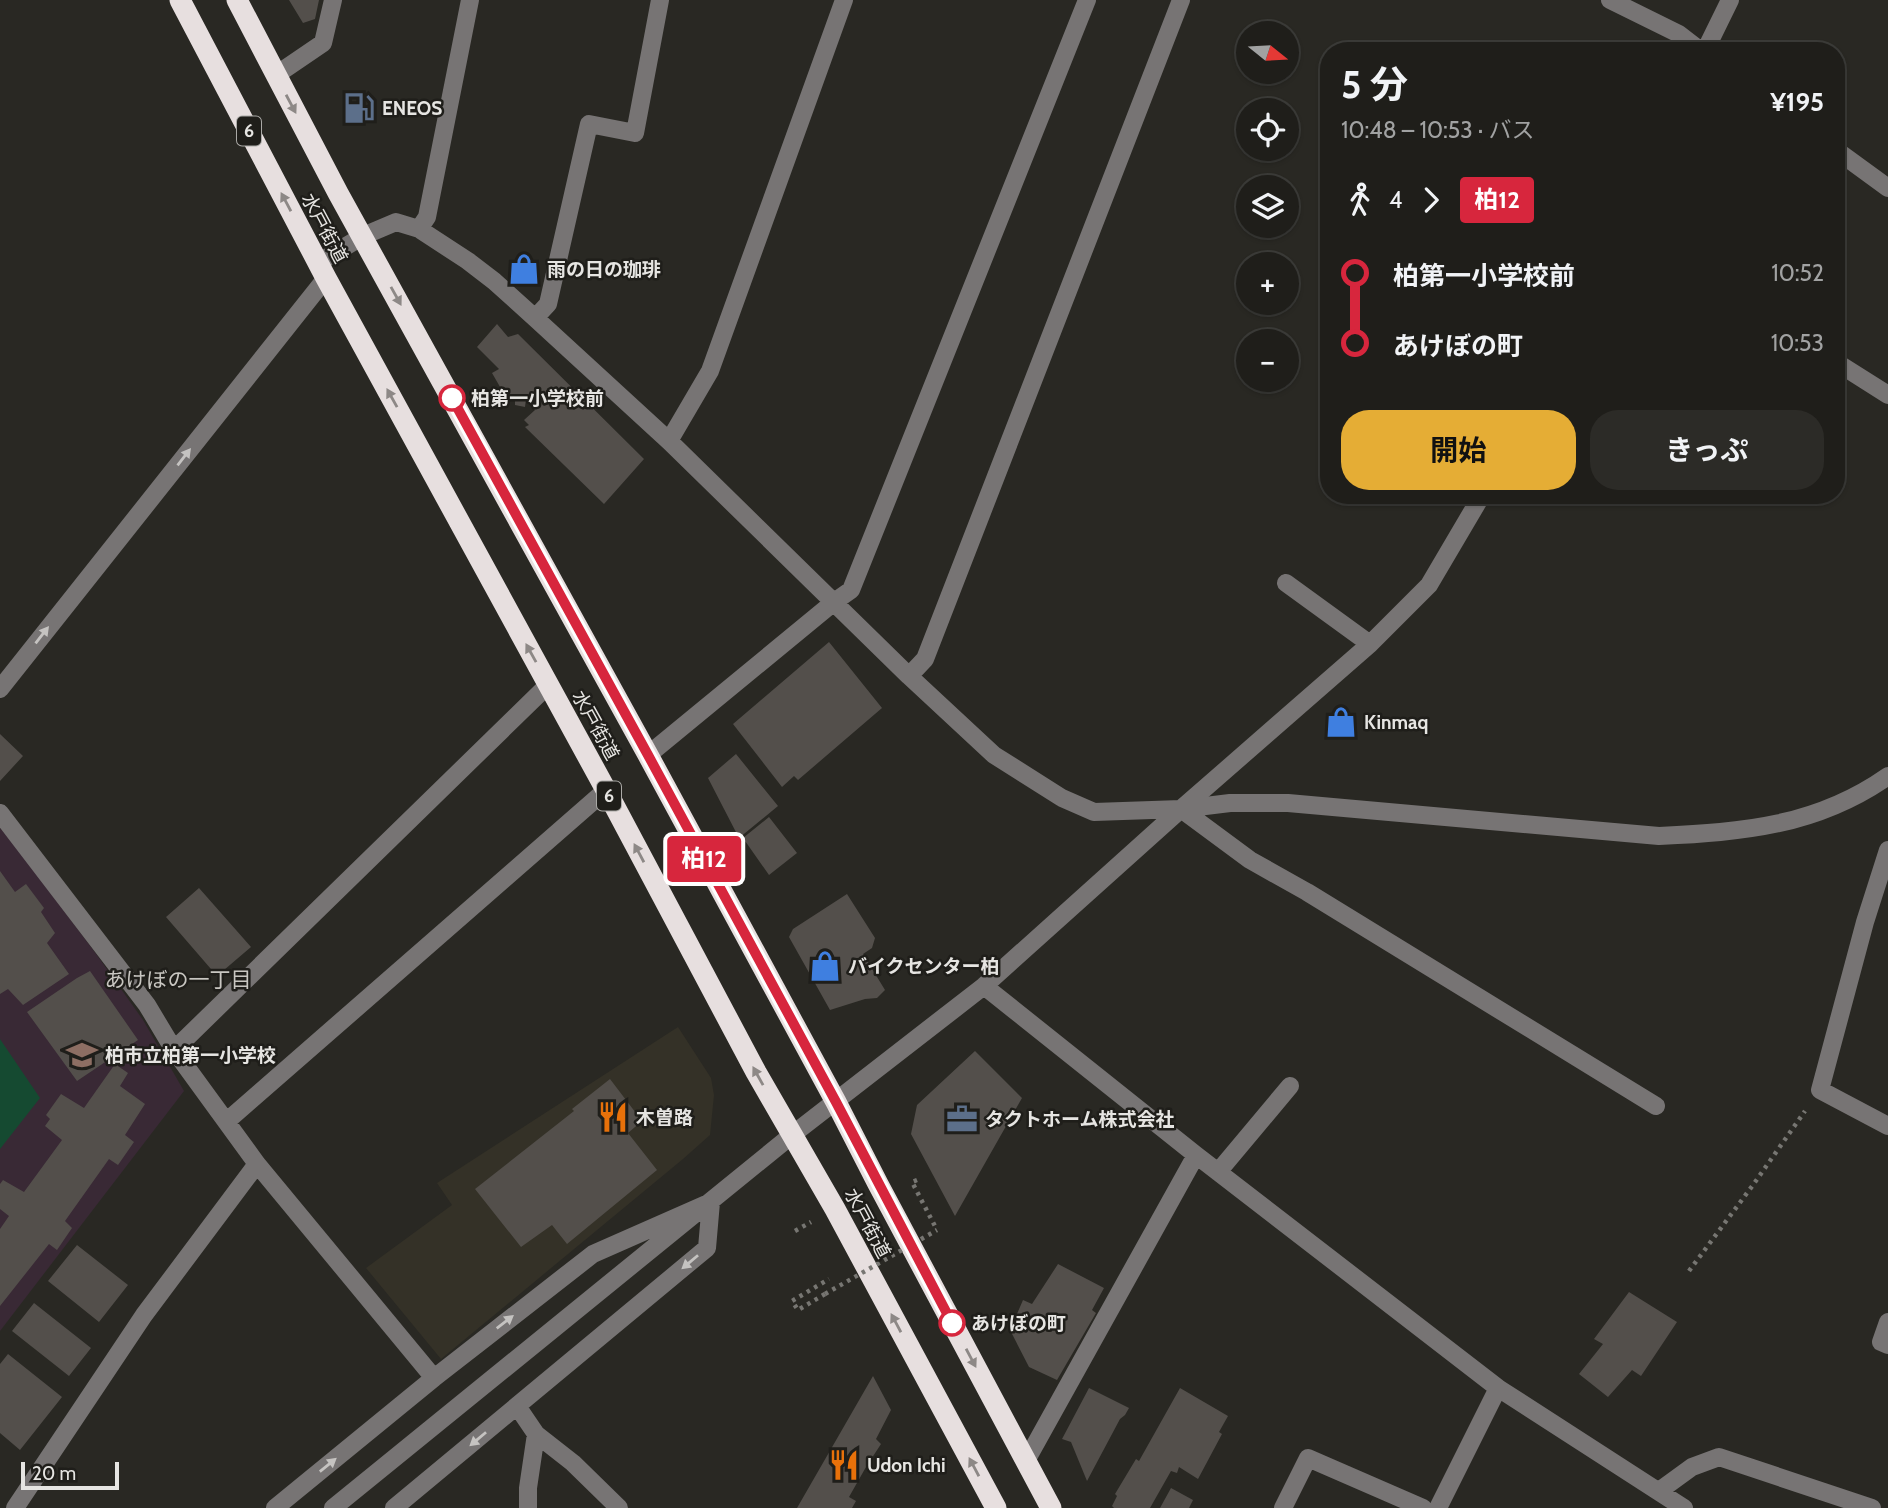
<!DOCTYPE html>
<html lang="ja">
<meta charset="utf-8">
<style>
body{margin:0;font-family:Cabin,"Noto Sans JP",sans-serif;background:#2c2b27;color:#f1f3f6;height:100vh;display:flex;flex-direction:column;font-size:26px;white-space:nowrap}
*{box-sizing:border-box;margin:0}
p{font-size:23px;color:#a1a2a2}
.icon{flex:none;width:38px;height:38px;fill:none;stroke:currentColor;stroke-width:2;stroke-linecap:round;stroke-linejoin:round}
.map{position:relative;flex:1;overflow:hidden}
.details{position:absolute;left:1320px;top:42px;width:525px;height:462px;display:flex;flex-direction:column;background:#1f1e1a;border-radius:28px;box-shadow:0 2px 5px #0004,0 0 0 2px #3c3c39}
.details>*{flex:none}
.badge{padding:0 14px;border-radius:5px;font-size:24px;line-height:46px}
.needle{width:46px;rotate:108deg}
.buttons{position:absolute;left:1236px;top:21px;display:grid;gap:14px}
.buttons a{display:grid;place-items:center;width:63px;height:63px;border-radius:50%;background:#1f1e1a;box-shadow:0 2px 5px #0004,0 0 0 2px #3c3c39;font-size:35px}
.scale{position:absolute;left:21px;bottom:18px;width:98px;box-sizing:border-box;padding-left:7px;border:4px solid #e6e5e2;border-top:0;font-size:19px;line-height:24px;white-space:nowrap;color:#e6e5e2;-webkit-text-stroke:5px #1f1e1a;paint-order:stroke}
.map>.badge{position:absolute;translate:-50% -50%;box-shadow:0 0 0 4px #fff}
.legs{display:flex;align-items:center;gap:10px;height:77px;padding:0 21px;font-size:23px}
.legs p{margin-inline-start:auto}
.summary{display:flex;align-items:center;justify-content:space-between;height:119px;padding:0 21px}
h1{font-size:38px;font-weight:700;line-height:52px}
.action{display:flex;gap:14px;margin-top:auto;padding:14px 21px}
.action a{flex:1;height:80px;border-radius:28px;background:#e5ad35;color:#111;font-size:28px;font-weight:700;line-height:80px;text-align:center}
.action a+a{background:#2c2b27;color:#f1f3f6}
ul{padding:0 21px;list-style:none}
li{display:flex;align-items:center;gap:24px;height:70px;font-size:26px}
li i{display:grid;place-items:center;width:10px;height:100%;margin:0 9px;background:currentColor}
li i::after{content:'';width:18px;height:18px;margin:-9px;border:5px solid;border-radius:50%;background:#1f1e1a}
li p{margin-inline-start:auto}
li:first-child i{background:linear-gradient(#0000 50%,currentColor 0)}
li:last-child i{background:linear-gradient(currentColor 50%,#0000 0)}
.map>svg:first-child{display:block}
.built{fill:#343127}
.education{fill:#392935}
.green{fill:#154a31}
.building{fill:#534f4b}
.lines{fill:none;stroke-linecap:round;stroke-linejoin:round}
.path{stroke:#777672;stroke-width:4.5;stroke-dasharray:3.5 5;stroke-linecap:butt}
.minor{stroke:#777474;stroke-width:18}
.highway{stroke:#e7dfdf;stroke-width:21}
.path-bridge{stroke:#777672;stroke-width:4.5;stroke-dasharray:3.5 5;stroke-linecap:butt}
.oneway{fill:#8d8886}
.oneway2{fill:#c5c3c1}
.line-1-casing{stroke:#fff;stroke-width:16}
.line-1{stroke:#d7263d;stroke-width:10}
.stop-1-dot{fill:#fff;stroke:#d7263d;stroke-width:3.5}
.labels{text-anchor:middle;stroke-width:5;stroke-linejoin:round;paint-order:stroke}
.shield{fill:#1f1e1a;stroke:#aaa9a6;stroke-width:2}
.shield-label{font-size:18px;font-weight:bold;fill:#e6e5e2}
.poi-label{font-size:19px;font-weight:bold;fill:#e6e5e2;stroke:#1f1e1a;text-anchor:start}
.street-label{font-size:19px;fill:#e6e5e2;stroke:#1f1e1a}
.stop-label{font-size:19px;font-weight:bold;fill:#e6e5e2;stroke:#1f1e1a;text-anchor:start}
.neighbourhood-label{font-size:21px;fill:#c8c6c1;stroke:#1f1e1a}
</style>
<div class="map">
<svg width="1888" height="1508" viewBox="0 0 1888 1508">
<rect width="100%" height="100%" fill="#292823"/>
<path class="built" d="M678 1027 711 1078 714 1095 710 1135 683 1159 441 1359 366 1268 452 1205 437 1183Z"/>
<path class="education" d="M0 828 17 848 94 951 143 1020 184 1091 0 1331Z"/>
<path class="green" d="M0 1039 40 1098 0 1149Z"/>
<path class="building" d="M289 0H319L315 19 303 23Z
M497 324 508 337 518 334 644 459 604 504 525 427 529 425 524 420 535 410 526 399 525 407 515 405V394L507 399 492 373 499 369 477 347Z
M829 642 882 708 798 780 794 776 782 787 733 724Z
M0 734 23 756 0 781Z
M736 754 778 806 739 838 708 778Z
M769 817 797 853 769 875 743 838Z
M0 871 15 892 26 884 44 908 41 912 55 933 47 943 69 974 23 1005 8 989 0 994Z
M199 888 251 947 217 976 166 917Z
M847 894 875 938 872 948 863 954 885 990 877 998 865 999 830 1010 789 937 793 929Z
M90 971 138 1040 77 1081 27 1012 77 978Z
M975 1051 1022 1098 955 1216 911 1134 917 1105Z
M115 1064 128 1073 120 1086 145 1104 125 1135 134 1142 118 1165 109 1159 65 1221 72 1228 57 1250 49 1244 0 1306V1229L9 1216 0 1209V1184L3 1180 24 1192 62 1140 45 1126 50 1119 46 1115 61 1094 84 1108Z
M610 1079 642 1121 628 1133 657 1170 567 1244 552 1225 521 1247 475 1189 574 1111 572 1109Z
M77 1245 128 1285 99 1322 48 1281Z
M1058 1264 1104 1288 1092 1310 1096 1313 1057 1380 1029 1367 1010 1330 1023 1300 1032 1304Z
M1629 1292 1677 1322 1641 1376 1632 1370 1608 1397 1579 1374 1603 1344 1594 1339Z
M34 1303 91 1348 69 1376 12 1331Z
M8 1354 62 1397 20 1450 0 1433V1364Z
M873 1376 891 1410 876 1439 881 1444 866 1467 849 1497 856 1501 852 1508H797Z
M1089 1388 1129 1408 1125 1415 1120 1419 1087 1481 1071 1442 1062 1439Z
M1180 1388 1228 1416 1219 1432 1222 1434 1198 1479 1179 1467 1177 1473 1171 1471 1150 1508H1114L1112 1506 1117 1496 1115 1494 1136 1459 1139 1461Z
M1171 1488 1193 1500 1189 1508H1160Z"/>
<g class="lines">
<path class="path" d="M917 1180 912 1182 937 1230
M795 1231 811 1222
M1689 1271 1753 1185 1805 1111
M825 1294 798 1310 792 1301 829 1279"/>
<path class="minor" d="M1610 0 1679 34 1701 51
M1705 51 1730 0
M276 75 323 43 333 0
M1836 150 1888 188
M419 229 427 217 470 0
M318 263 363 236 396 222 419 229 468 261 494 281 535 318 669 441 909 676 994 755 1062 798 1094 812 1181 809 1230 803H1288L1659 836C1743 832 1817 826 1888 776
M535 318 548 304 589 124 635 133 660 0
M1836 362 1888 395
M669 441 710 371 844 0
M1286 583 1370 644
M909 676 925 659 1181 0
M0 689 326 278
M648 755 834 602 851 590 1087 0
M1181 809 1250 860 1307 892 1656 1106
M0 813 147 1005 174 1050 257 1164 434 1378
M1888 850 1865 922 1820 1090 1888 1126
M984 986 1196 1155 1498 1388 1684 1508
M174 1050 548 685
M227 1121 606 790
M1218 1172 1290 1086
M1888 1322 1881 1342 1888 1345
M517 1406 536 1434 528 1488V1508
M536 1434 573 1463 619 1508
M1026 1461 1196 1155
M1659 1491 1692 1467 1719 1457 1872 1508
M15 1508 144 1315 257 1164
M275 1508 434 1378 593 1254 711 1202 707 1248 394 1508
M333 1508 792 1135 984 986 1181 809 1370 644 1429 585 1482 495
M1283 1508 1308 1458 1423 1508
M1438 1508 1498 1388"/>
<path class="highway" d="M180 0 326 278 606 790 756 1072 835 1209 996 1508
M237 0 338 193 648 755 836 1102 878 1184 1051 1508"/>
<path class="path-bridge" d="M825 1294 937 1230"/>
</g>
<defs><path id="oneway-solid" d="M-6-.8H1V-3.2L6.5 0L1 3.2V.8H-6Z" transform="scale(1.75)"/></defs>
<g class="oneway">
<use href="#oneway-solid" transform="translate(291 104) rotate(62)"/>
<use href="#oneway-solid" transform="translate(286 202) rotate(-118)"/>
<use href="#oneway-solid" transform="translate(396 296) rotate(61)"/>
<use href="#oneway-solid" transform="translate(392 398) rotate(-119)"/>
<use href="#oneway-solid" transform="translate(531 653) rotate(-119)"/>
<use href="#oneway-solid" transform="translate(639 853) rotate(-118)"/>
<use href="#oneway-solid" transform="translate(758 1076) rotate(-119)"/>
<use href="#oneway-solid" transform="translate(896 1323) rotate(-118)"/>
<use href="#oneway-solid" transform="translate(971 1358) rotate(62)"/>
<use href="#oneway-solid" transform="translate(974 1467) rotate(-118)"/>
</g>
<g class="oneway2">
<use href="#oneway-solid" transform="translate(184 457) rotate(-52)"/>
<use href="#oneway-solid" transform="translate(42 635) rotate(-52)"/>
<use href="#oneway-solid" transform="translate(690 1262) rotate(140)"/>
<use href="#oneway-solid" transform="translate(505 1322) rotate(-38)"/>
<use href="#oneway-solid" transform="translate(478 1439) rotate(140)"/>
<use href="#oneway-solid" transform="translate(328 1465) rotate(-39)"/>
</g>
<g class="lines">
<defs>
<path id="line-1" d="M452 398 648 755 836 1102 952 1323"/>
</defs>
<use href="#line-1" class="line-1-casing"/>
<use href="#line-1" class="line-1"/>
</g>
<defs>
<symbol id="fuel-bare" viewBox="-9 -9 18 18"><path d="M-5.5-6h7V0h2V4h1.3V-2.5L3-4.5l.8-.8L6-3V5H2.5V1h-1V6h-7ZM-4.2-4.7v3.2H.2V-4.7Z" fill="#5c6f8a" stroke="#1f1e1a" stroke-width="2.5" paint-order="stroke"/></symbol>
<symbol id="shop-bare" viewBox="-9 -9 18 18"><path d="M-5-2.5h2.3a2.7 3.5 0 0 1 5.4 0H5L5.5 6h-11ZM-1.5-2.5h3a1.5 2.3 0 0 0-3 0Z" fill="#3f7fe0" stroke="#1f1e1a" stroke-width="2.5" paint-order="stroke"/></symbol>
<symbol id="school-bare" viewBox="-9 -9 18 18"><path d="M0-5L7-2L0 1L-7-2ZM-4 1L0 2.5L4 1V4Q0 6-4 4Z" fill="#8d6e63" stroke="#1f1e1a" stroke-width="2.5" paint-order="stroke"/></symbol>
<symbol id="restaurant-bare" viewBox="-9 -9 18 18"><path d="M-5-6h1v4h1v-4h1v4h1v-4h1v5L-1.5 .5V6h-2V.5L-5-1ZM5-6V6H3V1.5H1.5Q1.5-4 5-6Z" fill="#e8710a" stroke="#1f1e1a" stroke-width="2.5" paint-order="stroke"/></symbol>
<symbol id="office-bare" viewBox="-9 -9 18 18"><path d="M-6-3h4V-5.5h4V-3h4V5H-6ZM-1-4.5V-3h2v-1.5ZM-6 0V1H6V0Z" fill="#5c6f8a" stroke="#1f1e1a" stroke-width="2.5" paint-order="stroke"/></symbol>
</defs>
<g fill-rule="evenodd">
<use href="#fuel-bare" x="337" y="86" width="44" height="44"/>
<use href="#shop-bare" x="502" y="247" width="44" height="44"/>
<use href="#shop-bare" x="1319" y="700" width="44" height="44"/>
<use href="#shop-bare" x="803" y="944" width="44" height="44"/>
<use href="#school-bare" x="60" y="1033" width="44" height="44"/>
<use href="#restaurant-bare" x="591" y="1095" width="44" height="44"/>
<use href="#office-bare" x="940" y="1097" width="44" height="44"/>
<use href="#restaurant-bare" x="822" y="1443" width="44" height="44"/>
</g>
<g class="stop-1-dot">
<circle cx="452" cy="398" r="12"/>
<circle cx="952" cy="1323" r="12"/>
</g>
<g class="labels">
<g class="shield">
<rect x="237" y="116.5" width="24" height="29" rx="5"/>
<rect x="597" y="781.5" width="24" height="29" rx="5"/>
</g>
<g class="shield-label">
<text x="249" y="137">6</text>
<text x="609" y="802">6</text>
</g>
<g class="poi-label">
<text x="382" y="115">ENEOS</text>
<text x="547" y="276">雨の日の珈琲</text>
<text x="1364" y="729">Kinmaq</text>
<text x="848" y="973">バイクセンター柏</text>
<text x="105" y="1062">柏市立柏第一小学校</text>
<text x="636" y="1124">木曽路</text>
<text x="985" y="1126">タクトホーム株式会社</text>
<text x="867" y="1472">Udon Ichi</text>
</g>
<g class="street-label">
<text transform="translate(325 228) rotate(62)" y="7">水戸街道</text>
<text transform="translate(596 725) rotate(61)" y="7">水戸街道</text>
<text transform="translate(868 1223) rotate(62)" y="7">水戸街道</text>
</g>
<g class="stop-label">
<text x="471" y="405">柏第一小学校前</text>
<text x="971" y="1330">あけぼの町</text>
</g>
<g class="neighbourhood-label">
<text x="178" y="987">あけぼの一丁目</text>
</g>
</g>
</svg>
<div class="buttons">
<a><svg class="needle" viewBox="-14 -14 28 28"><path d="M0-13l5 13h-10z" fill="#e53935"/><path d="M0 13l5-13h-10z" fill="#a1a2a2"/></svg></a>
<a><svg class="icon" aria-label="locate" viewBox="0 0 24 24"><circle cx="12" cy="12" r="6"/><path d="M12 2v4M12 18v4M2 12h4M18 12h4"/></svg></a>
<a><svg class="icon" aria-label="layers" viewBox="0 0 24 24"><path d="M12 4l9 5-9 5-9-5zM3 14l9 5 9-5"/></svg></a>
<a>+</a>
<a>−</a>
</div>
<div class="scale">20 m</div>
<b class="badge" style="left:704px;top:859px;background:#d7263d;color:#fff">柏12</b>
<section class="details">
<div class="summary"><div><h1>5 分</h1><p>10:48 – 10:53 · バス</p></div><b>¥195</b></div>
<div class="legs"><svg class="icon" aria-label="walk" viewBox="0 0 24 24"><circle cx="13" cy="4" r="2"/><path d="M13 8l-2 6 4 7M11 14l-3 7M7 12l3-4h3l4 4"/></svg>4<svg class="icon" aria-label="forward" viewBox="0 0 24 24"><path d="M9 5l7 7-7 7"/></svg><b class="badge" style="background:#d7263d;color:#fff">柏12</b></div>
<ul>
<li><i style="color:#d7263d"></i><b>柏第一小学校前</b><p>10:52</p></li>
<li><i style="color:#d7263d"></i><b>あけぼの町</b><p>10:53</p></li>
</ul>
<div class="action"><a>開始</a><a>きっぷ</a></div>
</section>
</div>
